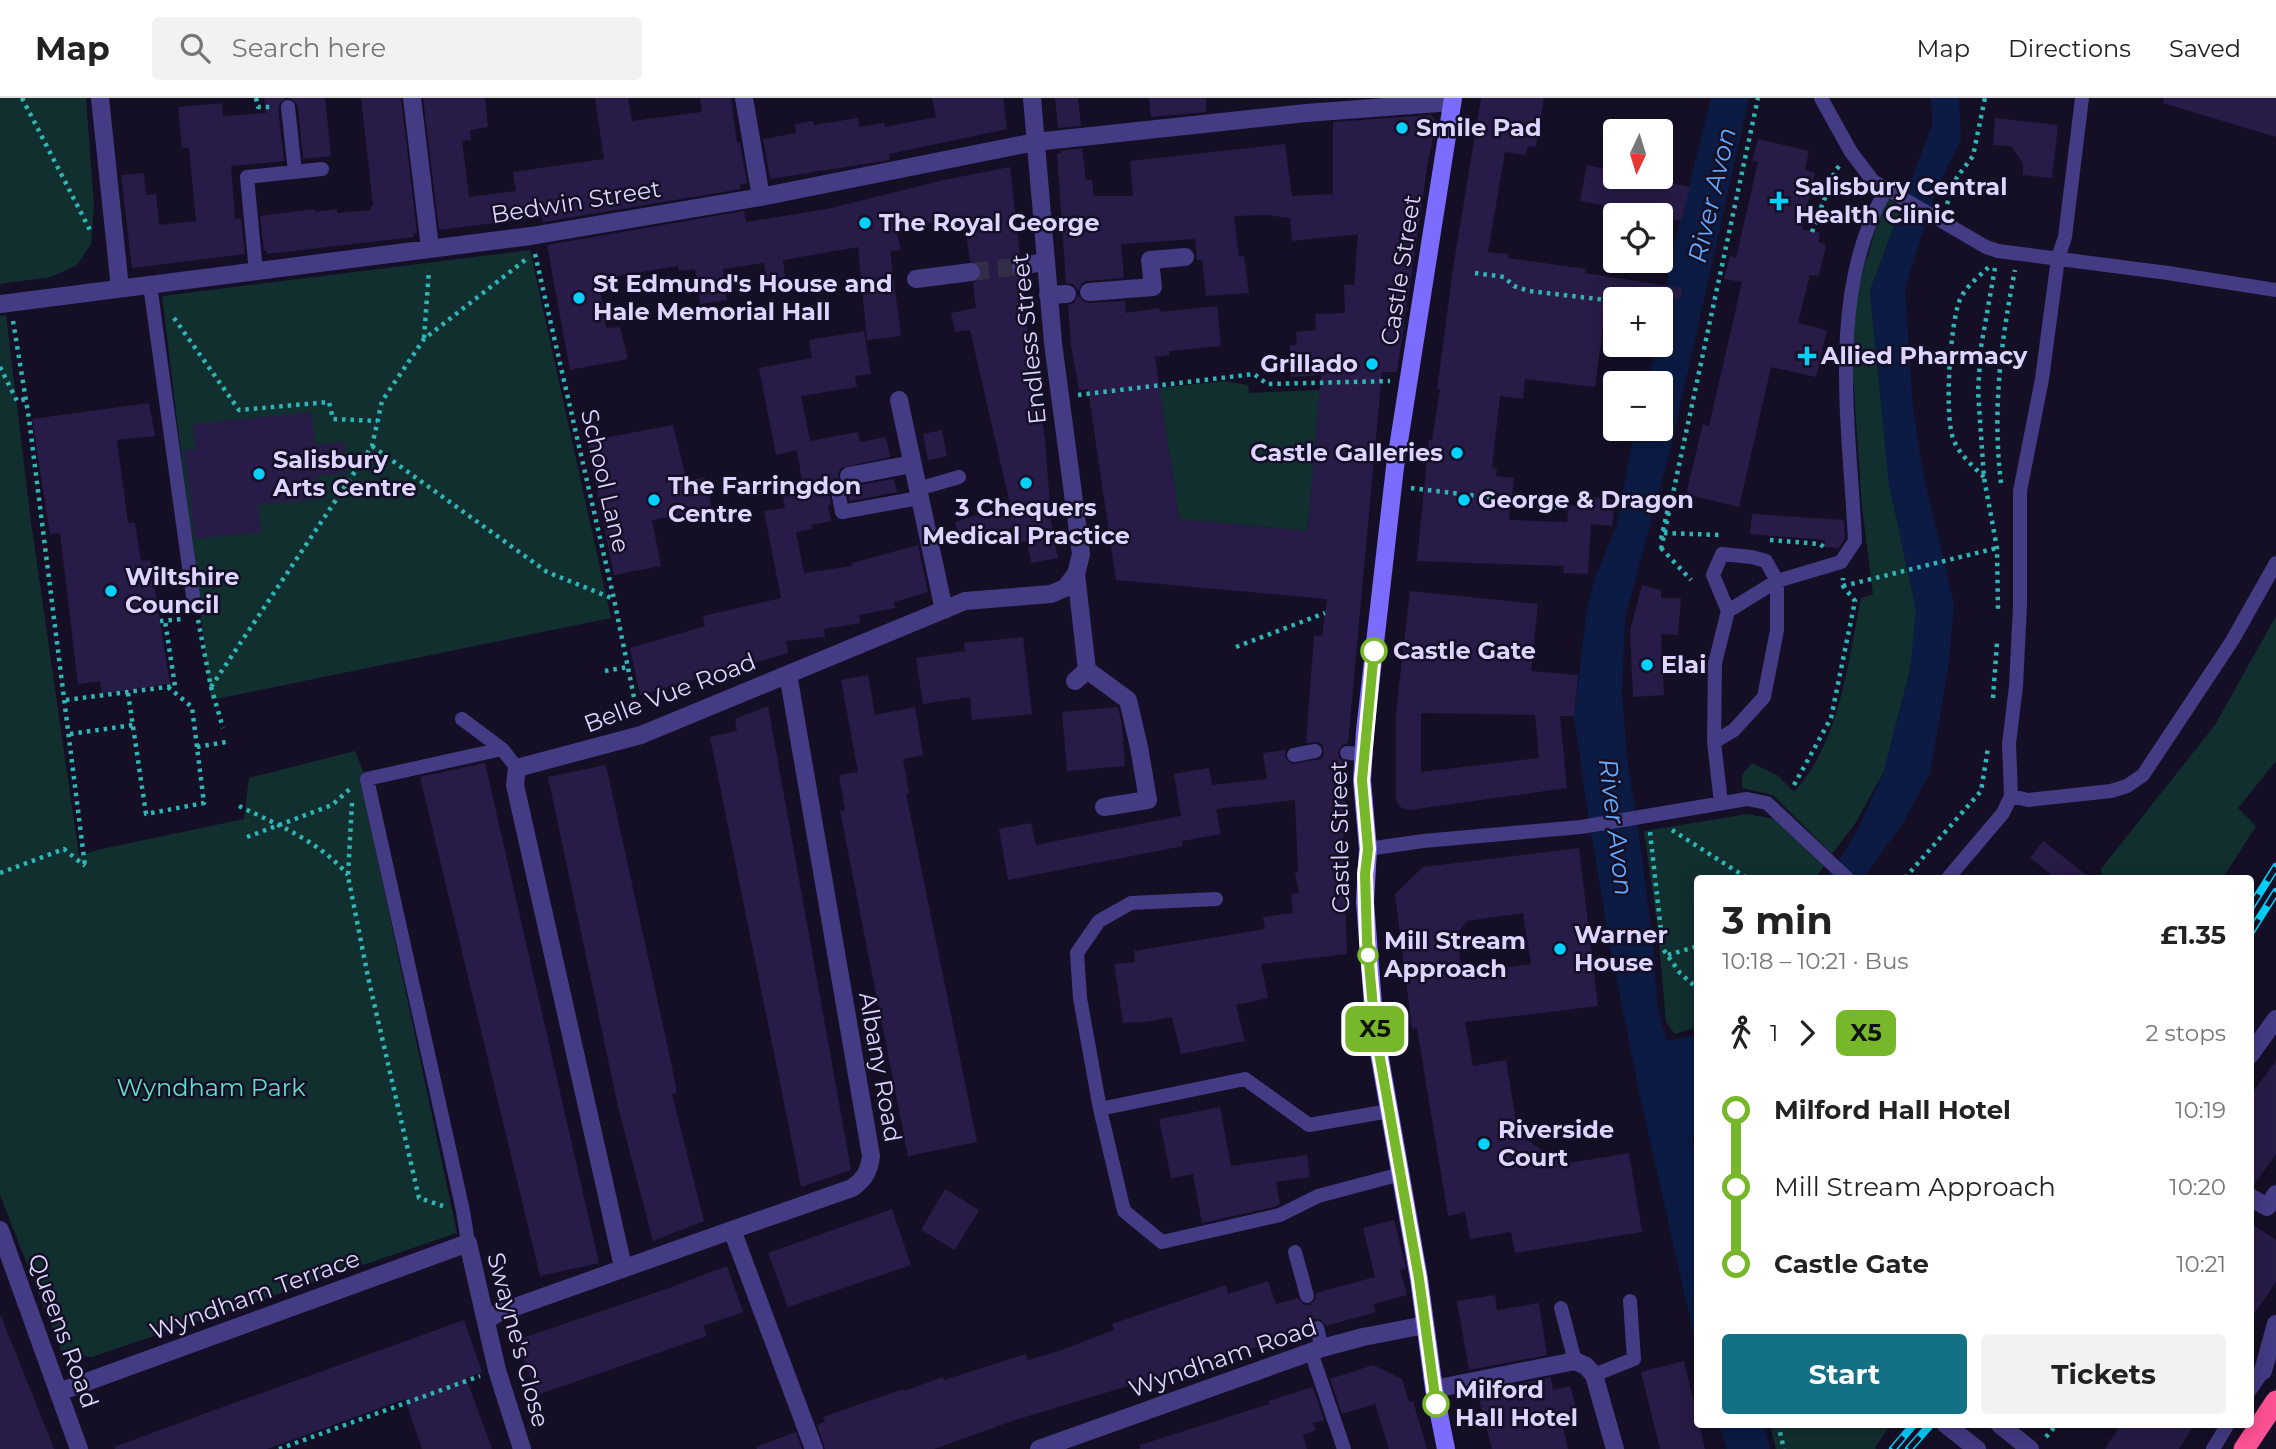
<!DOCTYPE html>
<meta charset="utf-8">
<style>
body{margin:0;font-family:Montserrat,sans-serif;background:#f2f2f2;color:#222;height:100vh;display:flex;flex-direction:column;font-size:26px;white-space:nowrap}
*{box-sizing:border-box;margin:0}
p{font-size:23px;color:#767676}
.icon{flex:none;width:38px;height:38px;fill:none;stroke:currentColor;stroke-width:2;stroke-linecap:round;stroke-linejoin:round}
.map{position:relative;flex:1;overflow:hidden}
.side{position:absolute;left:1694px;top:777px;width:560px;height:553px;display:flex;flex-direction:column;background:#fff;border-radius:7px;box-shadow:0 4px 18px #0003}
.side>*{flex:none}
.badge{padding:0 14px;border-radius:10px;font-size:24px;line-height:46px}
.needle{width:46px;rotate:184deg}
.fabs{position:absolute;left:1603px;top:21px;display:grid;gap:14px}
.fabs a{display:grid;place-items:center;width:70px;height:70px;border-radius:7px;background:#fff;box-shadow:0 4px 18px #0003;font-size:35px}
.map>.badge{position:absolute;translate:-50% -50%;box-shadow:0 0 0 4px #fff}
.legs{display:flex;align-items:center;gap:10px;height:77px;padding:0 28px;font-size:23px}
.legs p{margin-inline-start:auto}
.summary{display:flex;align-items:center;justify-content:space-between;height:119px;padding:0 28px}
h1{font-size:38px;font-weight:700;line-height:52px}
.cta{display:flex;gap:14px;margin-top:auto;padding:14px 28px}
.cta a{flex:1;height:80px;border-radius:7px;background:#147185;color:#fff;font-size:28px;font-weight:700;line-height:80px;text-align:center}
.cta a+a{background:#f2f2f2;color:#222}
ul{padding:0 28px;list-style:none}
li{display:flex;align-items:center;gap:24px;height:77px;font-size:26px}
li i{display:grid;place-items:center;width:10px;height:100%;margin:0 9px;background:currentColor}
li i::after{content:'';width:18px;height:18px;margin:-9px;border:5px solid;border-radius:50%;background:#fff}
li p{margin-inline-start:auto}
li:first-child i{background:linear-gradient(#0000 50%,currentColor 0)}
li:last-child i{background:linear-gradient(currentColor 50%,#0000 0)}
header{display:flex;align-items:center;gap:42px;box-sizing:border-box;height:98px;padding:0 35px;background:#fff;border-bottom:2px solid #e0e0e0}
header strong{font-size:33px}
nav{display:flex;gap:38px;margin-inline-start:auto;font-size:24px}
.search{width:490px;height:63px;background:#f2f2f2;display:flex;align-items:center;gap:18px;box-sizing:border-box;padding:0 24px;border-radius:7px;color:#767676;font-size:26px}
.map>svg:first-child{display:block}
.green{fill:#122f30}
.water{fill:#0b1b44}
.building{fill:#281b47;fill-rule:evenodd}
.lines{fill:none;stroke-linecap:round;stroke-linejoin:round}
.street-tunnel{stroke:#332d47;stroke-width:18;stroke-dasharray:18 9;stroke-linecap:butt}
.path{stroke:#30b5b7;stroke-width:4.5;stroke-dasharray:3.5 5;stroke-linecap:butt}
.lane{stroke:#433b84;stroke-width:14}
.street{stroke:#433b84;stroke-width:18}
.secondary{stroke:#7b6cfe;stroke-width:18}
.highway{stroke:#fd5196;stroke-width:21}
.rail-casing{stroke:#02d1fd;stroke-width:8}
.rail{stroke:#150f26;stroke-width:5;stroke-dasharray:16;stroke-linecap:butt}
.line-1-casing{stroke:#fff;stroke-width:16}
.line-1{stroke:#76b82a;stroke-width:10}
.poi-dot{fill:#02d1fd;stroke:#150f26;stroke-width:2.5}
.stop-1-dot{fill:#fff;stroke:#76b82a;stroke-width:3.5}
.labels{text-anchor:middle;stroke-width:5;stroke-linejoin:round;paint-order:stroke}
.poi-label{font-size:24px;font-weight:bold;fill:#ddd5ff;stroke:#150f26;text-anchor:start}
.street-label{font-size:24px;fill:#ddd5ff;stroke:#150f26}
.stop-label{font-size:24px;font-weight:bold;fill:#ddd5ff;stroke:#150f26;text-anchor:start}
.park-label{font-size:24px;fill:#60dfc9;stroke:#150f26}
.water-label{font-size:26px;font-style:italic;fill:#64aafe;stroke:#150f26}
</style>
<header>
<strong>Map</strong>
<div class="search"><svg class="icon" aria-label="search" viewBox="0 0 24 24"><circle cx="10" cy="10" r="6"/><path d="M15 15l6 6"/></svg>Search here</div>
<nav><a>Map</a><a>Directions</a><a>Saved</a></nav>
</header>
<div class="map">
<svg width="2276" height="1351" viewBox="0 0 2276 1351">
<rect width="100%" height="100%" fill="#150f26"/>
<path class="green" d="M0 0H86L94 108 91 146 77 167 51 179 0 186Z
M1888 101 1901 109 1870 193 1889 385 1916 512 1914 541 1910 572 1884 673 1856 724 1832 756 1773 697 1742 690V677L1752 665 1777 677 1794 694C1840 644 1848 565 1861 500L1873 496 1862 409 1851 248 1857 193 1879 120Z
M530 152 611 520 211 602 162 198Z
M6 217 31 424 79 758 97 752 244 721 249 680 355 653 364 676 361 683 457 1135 92 1259 62 1255 0 1097V218Z
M1224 283 1248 287 1249 295 1320 292 1308 433 1179 421 1159 290Z
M2276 518V663L2238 710 2256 728 2223 780H2103L2101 771 2215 627Z
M1747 716 1774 721 1824 768 1816 780H1698L1697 929 1675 936 1666 924 1658 832 1644 733Z
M1770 1327V1326L1891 1327 1875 1349 1876 1351H1776Z"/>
<path class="water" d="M1711 0H1749L1670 353 1625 520 1622 596 1627 661 1641 751 1654 855 1657 907 1667 943 1697 937V1024L1692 1043 1698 1060 1697 1252 1639 993 1611 855 1587 710 1574 618 1587 510 1595 480 1616 429 1635 331H1661V285H1645L1658 247H1661L1669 167Z
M1931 0H1959L1961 42 1938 87 1905 190 1913 311 1922 370 1954 506 1949 565 1930 675 1901 728 1863 780H1825L1846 752 1860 727 1884 673 1910 572 1916 512 1889 385 1870 192 1932 27Z
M1719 1327H1764L1770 1351H1727Z"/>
<path class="building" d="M264 0H285L280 5 278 10 284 63 231 68 235 121 241 120 245 156 132 170 121 77 144 75 146 97 156 96 159 127 196 123 189 50H182L178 9 222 5 223 18 266 15Z
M291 0H325L331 58 303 61 298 8Z
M361 0H401L417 135 413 136 414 139 267 156V153H264L260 118 315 111V114L337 111V115L371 112V108L373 107Z
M423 0H485L488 29 470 32 471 42 462 43 469 99 516 93 513 74 604 61 595 0H628L632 23 702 14 700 0H731L737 45H740L747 85 740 86 741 91 543 124 542 119 439 132Z
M932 0H1003L1007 31 889 56 890 62 770 81 763 41 796 35 795 26 813 23 814 27 858 20 859 29 884 25 885 29 936 19Z
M1055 0H1078L1081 28 1058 30Z
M1149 0H1206V14L1151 19Z
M1481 0H1544L1536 49 1528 48 1526 57 1505 54 1488 154 1508 156V160L1586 171 1585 175 1682 190 1681 201H1615V230L1603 229 1595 289 1525 281 1523 301 1500 298 1492 369 1497 370 1496 378 1514 380 1509 422 1567 424 1569 407 1591 409 1593 399 1616 402 1612 428 1591 426 1588 476 1563 475 1564 468 1417 463 1429 342H1432L1440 291H1437L1453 171Z
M2164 0H2276V39L2163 5Z
M1431 17 1437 24 1428 63 1397 274H1382L1348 645 1342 647 1338 654 1339 660 1346 665 1343 752 1347 856 1261 866 1268 900 1236 907 1245 943 1181 956 1172 919 1144 924 1123 925 1114 866 1135 864 1134 853 1265 831 1263 819 1293 815 1291 796 1299 795 1295 774H1298L1295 702 1216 711 1221 736 1182 743 1183 748 1008 782 999 731 1031 725 1036 747 1181 718 1174 676 1209 670 1212 687 1267 681 1263 655 1286 652 1285 659 1292 666 1321 661 1324 655 1322 646 1318 644 1306 645 1314 538H1322L1327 501 1116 482 1088 291 1079 292 1071 247 1068 207 1074 205 1078 197 1084 204 1089 205 1125 203 1126 215 1159 210 1160 214 1217 208 1221 248 1169 253V257L1155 259 1179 421 1308 433 1321 277 1291 279 1290 248 1297 247 1296 234 1316 232 1315 216 1345 215 1344 187H1354L1358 136 1292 143 1290 120 1267 117 1234 118 1239 159 1244 158 1249 195 1206 198 1202 162H1197L1195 141 1121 146 1124 180 1087 183 1082 185 1078 193 1073 186 1066 185 1057 56 1061 55V53L1082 50 1086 82H1092L1094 98H1133L1130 63 1285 46 1292 98 1333 96V24Z
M1995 20 2058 27 2052 80 2023 77V65L2011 48 1993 47Z
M1758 41 1809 53 1805 72 1815 75 1802 131 1820 135 1818 144 1826 147 1819 178 1810 177 1798 225 1827 232 1816 279 1771 269 1739 409 1686 396 1703 326 1709 328 1742 184 1724 181 1730 158 1736 160 1758 64 1752 63Z
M1587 67 1615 73V79H1641L1690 89 1681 123 1661 119V117H1632L1633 113 1580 103Z
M1010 69 1020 157 1013 160 1010 169 1013 176 1022 179 1029 249 1045 340 1051 423 1058 460 1031 465 1027 443 1018 445 1015 429 961 445 955 424 1010 406 970 232 955 234 951 215 976 210 973 185 978 183 982 173 980 167 970 163 964 121 935 125V124L896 132 901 152 890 153 901 238 867 242 858 149 783 162 785 179 767 182 764 165 723 171 727 202 700 206 695 171 679 173 678 168 599 181 606 230 620 229 628 261 570 272 547 147 744 113 746 124 827 111 944 82Z
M864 233 871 276 855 278 857 289 801 298 810 343 858 334 860 344 886 339 890 359 841 370 838 375 839 384 832 385 829 390 831 407H828L831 423 811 427 812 431 796 434 804 475 852 468V465L918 447 928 494 894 504 895 510 859 517 860 525 824 531 825 539 786 543 788 555 640 597 630 550 705 528 703 518 781 500 764 413 785 410 783 398 804 394 797 352 776 357 759 270 812 260 809 242Z
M149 305 155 338 117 342 128 425H135L141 463 150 462 170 586 102 596 100 583 78 586 60 435 50 436 32 321Z
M312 314 315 347 344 344 347 375 315 378 318 401 258 407 261 434 195 441 184 352 196 351 193 326Z
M673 327 687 383 705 379 712 411 652 422 661 468 614 477 587 343Z
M942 332 947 358 928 362 923 336Z
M894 381 897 394 850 403 846 389Z
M1752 416 1844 422 1845 440 1839 450 1824 449 1825 442 1750 436Z
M1642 487 1661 492V500H1681L1678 537 1661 536 1664 597 1633 599 1630 533Z
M1410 493 1538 506 1531 573 1578 577 1574 618H1560L1567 690 1409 712 1400 709 1396 701V615ZM1421 615 1535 617 1539 660 1421 674Z
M1023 539 1032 616 972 622 970 599 923 606 916 560 965 553 964 545Z
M868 577 875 617 915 609 923 657 903 661 909 695 906 696 977 1044 908 1058 840 713 845 712 839 677 858 674 841 582Z
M768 608 851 1072 801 1089 710 639 737 633 735 621Z
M1118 609 1122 627 1125 668 1067 673 1062 614Z
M485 665 599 1165 540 1178 420 679Z
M606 667 671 964 677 995 672 996 704 1123 653 1143 619 1013 548 679Z
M2043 743 2090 780H2056L2030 760Z
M1579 750 1598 908 1465 924 1473 968 1506 962 1518 1036 1563 1066 1629 1055 1642 1134 1515 1155 1511 1134 1470 1141 1465 1114 1448 1118 1417 930 1412 931 1395 796 1423 769ZM1523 815 1531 866 1462 876 1457 836 1467 823Z
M2276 963V1056L2253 1088H2250V998Z
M1220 1009 1231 1068 1307 1057 1310 1079 1276 1084 1280 1106 1277 1108 1202 1125 1193 1076 1171 1080 1159 1021Z
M945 1091 979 1112 955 1152 921 1132Z
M892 1111 911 1167 788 1209 768 1155Z
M1394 1122 1406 1170 1400 1172 1407 1197 1373 1206 1376 1214 1326 1228 1320 1221H1314L1308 1227V1233L1294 1238 1015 1322 934 1351H825L817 1327 825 1324 823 1319 903 1291 904 1293 943 1279 944 1282 1026 1256 1028 1262 1056 1254 1114 1232 1112 1226 1226 1187 1228 1196 1268 1183 1276 1206 1298 1200 1304 1207H1310L1316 1201V1195L1375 1179 1363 1130Z
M2250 1125 2276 1142V1184L2250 1222Z
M727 1168 743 1214 703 1228 707 1238 537 1297 517 1242 669 1190Z
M1495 1197 1497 1212 1539 1205 1547 1257 1469 1272 1457 1203Z
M0 1218H1L54 1351H0Z
M464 1222 482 1274 466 1280 492 1351H422L405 1301 267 1351H115L114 1349 198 1318Z
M1684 1263 1705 1351H1660L1641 1274Z
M1373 1267 1402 1281 1409 1304 1413 1303 1427 1351H1389L1375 1306 1342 1316 1330 1281Z
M1551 1279 1553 1292 1570 1288 1578 1317 1561 1321 1568 1351H1492L1477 1294Z
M1313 1289 1324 1322 1313 1325 1316 1332 1303 1337 1307 1351H1140V1347L1269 1306 1268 1303Z
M2121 1326H2195L2179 1351H2105Z
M796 1334 802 1351H757L756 1349Z"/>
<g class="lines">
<path class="street-tunnel" d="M971 174 1021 168"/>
<path class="path" d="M22 0 92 136
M256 0 258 9H272
M1947 106 1957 79 1973 58 1985 0
M1812 134 1835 73 1840 67
M535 156 614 501 638 619
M1995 170 1981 249 1978 293 1984 380 1997 450 1998 512
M1475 175 1504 179 1514 188 1529 193 1615 203
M174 220 239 312 329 304 333 321 377 323
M13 223 29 321 85 768
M424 240 429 172
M0 269 17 303 26 301
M1078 297 1254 276 1267 286 1390 283
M372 348 547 474 614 501
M1984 379C1972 367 1957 355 1952 337 1945 311 1950 230 1959 204 1964 190 1979 178 1990 168
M2001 385C1992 313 2001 243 2015 172
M1411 390 1504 401
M1505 400 1516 401 1531 407 1568 410
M1664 435 1719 437
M1661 441 1670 402
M1770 442 1820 446 1826 451
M1661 450 1691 482
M1661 451 1758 0
M1843 488 1997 450
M198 522 211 589 223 630
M160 523 184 521
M1236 549 1325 515
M605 573 628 569
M211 589 372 348 382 303 424 241 529 159
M128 595 146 716 204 705 192 609 168 589
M1993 600 1997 545
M66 602 175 588 165 523
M70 636 133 627
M197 649 226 644
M1794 687 1831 620 1855 503 1843 488V480
M352 705 348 778 368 879 419 1100 443 1108
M239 708C278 727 319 743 348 777
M1672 732 1747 780
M1650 734 1663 851 1680 875 1698 891
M247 739 332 707 351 690
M0 775 64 751 85 768
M1905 780 1981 693 1988 650
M1668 857 1698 848
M1778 1326 1784 1351
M2046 1339 2057 1326
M279 1351 480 1278"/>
<path class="lane" d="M1821 0 1851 54 1873 83 1986 149 1998 153 2168 175 2276 192
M288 9 295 74
M256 174 247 79 322 71
M150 187 194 505
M918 391 959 379
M838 393 842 414 919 400
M1728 513 1777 483 1841 464 1855 443C1850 332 1827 201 1882 99L1879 87
M462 621 502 651 517 670
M1714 644 1734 632 1764 599 1777 532V483L1766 463 1752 459 1722 456 1713 477 1728 513 1715 565 1714 644 1721 705
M1347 655 1364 656
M1294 657 1315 653
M2011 698 2028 702 2111 693 2127 688 2143 677 2232 543 2276 465
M1368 751 1423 743 1581 729 1747 701 1767 705 1847 780
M1948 780 2003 715 2011 698 2009 646 2016 588 2020 507V393L2042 281 2058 160 2065 139 2082 0
M1100 1011 1080 900 1077 855 1099 823 1131 805 1216 801
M1389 1013 1309 1027 1245 981 1100 1011 1124 1113 1162 1144 1280 1117 1318 1098 1401 1076
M468 1145 463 1113 367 681 502 651
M1295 1154 1307 1198
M1561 1210 1575 1263
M1317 1230 1322 1250
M1311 1254 1344 1351
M1594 1277 1634 1261 1630 1203
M2250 1292 2263 1273
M2213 1351 2228 1326"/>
<path class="street" d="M100 0 120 190
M412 0 430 150
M744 0 761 99
M1032 0 1053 245 1081 456 1076 476 1087 572 1075 583
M1021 168 1044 164
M916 181 971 174
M1089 194 1153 189 1150 162 1185 159
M1048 197 1067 196
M0 206 531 138 761 99 1035 44 1306 15 1452 4
M899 302 944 512
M849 378 912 366
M1087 572 1128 602 1139 649 1148 702 1104 709
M788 576 871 1058C869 1073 865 1081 852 1090L732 1132 814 1351
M2250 957 2276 921
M2250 1099 2267 1109 2276 1096
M0 1132 79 1351
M623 1169 515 687 517 670 641 637 965 503 1051 496 1065 490 1076 476
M487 1222 498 1215 732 1132
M2263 1273 2276 1226
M1434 1291 1575 1263 1586 1268 1594 1277 1615 1351
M59 1294 468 1145 497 1272 522 1351
M1945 1326 1977 1351
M1999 1326 2030 1351
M1039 1351 1322 1250 1363 1239 1425 1227"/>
<path class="secondary" d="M1446 1351 1434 1291 1419 1181 1375 932 1365 804 1368 751 1362 682 1365 633 1395 369 1453 0"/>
<path class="highway" d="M2244 1351 2276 1303"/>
<defs>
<path id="rail" d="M2250 810 2276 769
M2250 835 2276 794
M1893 1351 1914 1326
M1909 1351 1931 1326"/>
</defs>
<use href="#rail" class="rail-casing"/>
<use href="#rail" class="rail"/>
</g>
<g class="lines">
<defs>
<path id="line-1" d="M1374 553 1362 682 1368 751 1365 776 1367 843 1375 932 1419 1181 1436 1306"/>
</defs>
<use href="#line-1" class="line-1-casing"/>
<use href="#line-1" class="line-1"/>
</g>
<g class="poi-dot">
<circle cx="1402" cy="30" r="7"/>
<path d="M1775.5 92.5h7v7h7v7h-7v7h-7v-7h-7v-7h7z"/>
<circle cx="865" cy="125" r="7"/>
<circle cx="579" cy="200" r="7"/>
<path d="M1803.5 247.5h7v7h7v7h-7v7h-7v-7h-7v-7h7z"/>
<circle cx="1372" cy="266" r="7"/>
<circle cx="1457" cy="355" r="7"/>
<circle cx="259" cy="376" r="7"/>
<circle cx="1026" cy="385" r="7"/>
<circle cx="654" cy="402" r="7"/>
<circle cx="1464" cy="402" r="7"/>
<circle cx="111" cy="493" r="7"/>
<circle cx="1647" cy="567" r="7"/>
<circle cx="1560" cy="851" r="7"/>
<circle cx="1484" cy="1046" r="7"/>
</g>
<g class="stop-1-dot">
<circle cx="1374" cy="553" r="12"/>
<circle cx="1368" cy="857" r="9"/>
<circle cx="1436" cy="1306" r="12"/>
</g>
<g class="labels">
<g class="poi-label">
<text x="1416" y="38">Smile Pad</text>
<text x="1795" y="97">Salisbury Central<tspan x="1795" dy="28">Health Clinic</tspan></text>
<text x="879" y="133">The Royal George</text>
<text x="593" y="194">St Edmund's House and<tspan x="593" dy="28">Hale Memorial Hall</tspan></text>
<text x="1821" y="266">Allied Pharmacy</text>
<text x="1358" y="274" text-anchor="end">Grillado</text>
<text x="1443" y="363" text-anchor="end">Castle Galleries</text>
<text x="273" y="370">Salisbury<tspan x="273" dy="28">Arts Centre</tspan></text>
<text x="668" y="396">The Farringdon<tspan x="668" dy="28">Centre</tspan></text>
<text x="1478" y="410">George &amp; Dragon</text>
<text x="1026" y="418" text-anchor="middle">3 Chequers<tspan x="1026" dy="28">Medical Practice</tspan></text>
<text x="125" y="487">Wiltshire<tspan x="125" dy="28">Council</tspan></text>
<text x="1661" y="575">Elai</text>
<text x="1574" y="845">Warner<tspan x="1574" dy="28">House</tspan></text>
<text x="1498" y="1040">Riverside<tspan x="1498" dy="28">Court</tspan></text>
</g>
<g class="street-label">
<text transform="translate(576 104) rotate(-9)" y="8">Bedwin Street</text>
<text transform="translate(1401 172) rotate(-81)" y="8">Castle Street</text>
<text transform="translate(1029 241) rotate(-96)" y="8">Endless Street</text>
<text transform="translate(605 383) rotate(77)" y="8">School Lane</text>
<text transform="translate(670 595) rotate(-21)" y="8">Belle Vue Road</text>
<text transform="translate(1340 739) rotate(-91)" y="8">Castle Street</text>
<text transform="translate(880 969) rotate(80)" y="8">Albany Road</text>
<text transform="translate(255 1197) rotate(-20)" y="8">Wyndham Terrace</text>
<text transform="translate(63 1233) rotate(70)" y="8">Queens Road</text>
<text transform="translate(518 1242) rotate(75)" y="8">Swayne's Close</text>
<text transform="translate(1223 1260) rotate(-19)" y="8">Wyndham Road</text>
</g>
<g class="stop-label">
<text x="1393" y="561">Castle Gate</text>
<text x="1384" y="851">Mill Stream<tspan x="1384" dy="28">Approach</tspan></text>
<text x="1455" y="1300">Milford<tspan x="1455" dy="28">Hall Hotel</tspan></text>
</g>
<g class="park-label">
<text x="211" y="998">Wyndham Park</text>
</g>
<g class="water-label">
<text transform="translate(1712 97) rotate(-77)" y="9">River Avon</text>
<text transform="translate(1616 729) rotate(83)" y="9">River Avon</text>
</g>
</g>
</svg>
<div class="fabs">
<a><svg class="needle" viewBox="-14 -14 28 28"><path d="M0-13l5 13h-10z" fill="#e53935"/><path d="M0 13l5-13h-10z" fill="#767676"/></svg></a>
<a><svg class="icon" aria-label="locate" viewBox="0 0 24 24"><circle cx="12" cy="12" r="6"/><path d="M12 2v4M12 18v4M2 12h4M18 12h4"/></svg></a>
<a>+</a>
<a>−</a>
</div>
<b class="badge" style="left:1375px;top:931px;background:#76b82a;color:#111">X5</b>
<section class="side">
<div class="summary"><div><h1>3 min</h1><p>10:18 – 10:21 · Bus</p></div><b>£1.35</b></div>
<div class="legs"><svg class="icon" aria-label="walk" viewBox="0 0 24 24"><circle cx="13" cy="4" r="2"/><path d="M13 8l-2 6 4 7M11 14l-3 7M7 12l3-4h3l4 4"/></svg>1<svg class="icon" aria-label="forward" viewBox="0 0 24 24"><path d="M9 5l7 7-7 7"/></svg><b class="badge" style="background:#76b82a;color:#111">X5</b><p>2 stops</p></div>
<ul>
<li><i style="color:#76b82a"></i><b>Milford Hall Hotel</b><p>10:19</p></li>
<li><i style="color:#76b82a"></i><span>Mill Stream Approach</span><p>10:20</p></li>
<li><i style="color:#76b82a"></i><b>Castle Gate</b><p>10:21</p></li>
</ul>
<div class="cta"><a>Start</a><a>Tickets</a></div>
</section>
</div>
